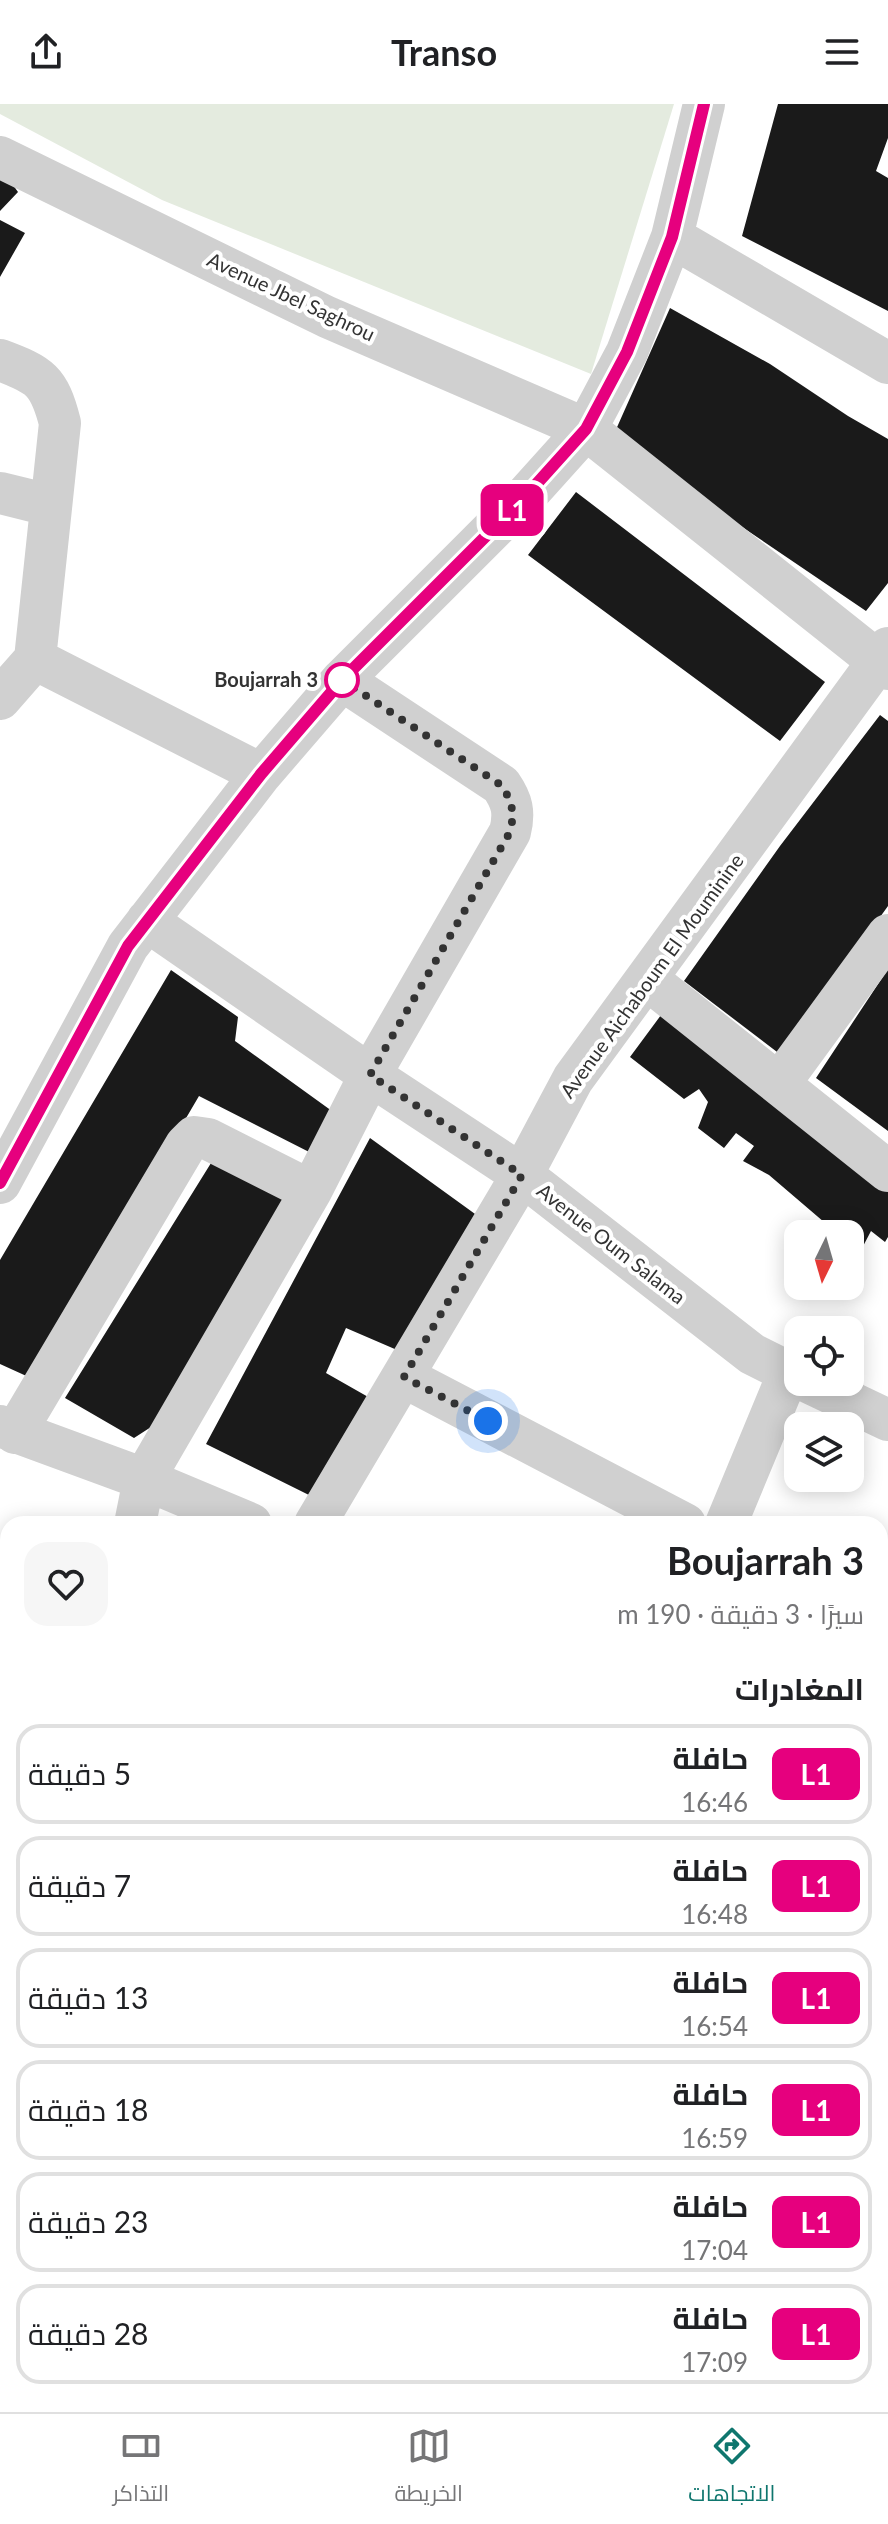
<!DOCTYPE html>
<html lang="ar">
<meta charset="utf-8">
<style>
body{margin:0;font-family:Lato,Cairo,sans-serif;background:#f6f6f6;color:#202124;direction:rtl;height:100vh;display:flex;flex-direction:column;font-size:30px;white-space:nowrap}
*{box-sizing:border-box;margin:0}
p{font-size:26px;color:#757577}
.icon{flex:none;width:44px;height:44px;fill:none;stroke:currentColor;stroke-width:2;stroke-linecap:round;stroke-linejoin:round}
.map{position:relative;flex:1;overflow:hidden;direction:ltr}
.drawer{position:absolute;left:0px;top:1412px;width:888px;height:896px;display:flex;flex-direction:column;background:#fff;border-radius:24px 24px 0 0;box-shadow:0 4px 20px #0003;direction:rtl}
.drawer>*{flex:none}
.badge{padding:0 16px;border-radius:12px;font-size:28px;line-height:52px}
.needle{width:52px;rotate:185deg}
.tools{position:absolute;left:784px;top:1116px;display:grid;gap:16px}
.tools a{display:grid;place-items:center;width:80px;height:80px;border-radius:16px;background:#fff;box-shadow:0 4px 20px #0003;font-size:40px}
.you{position:absolute;width:40px;height:40px;margin:-20px;border:6px solid #fff;border-radius:50%;background:#1a73e8;box-shadow:0 0 0 12px #1a73e833}
.map>.badge{position:absolute;translate:-50% -50%;box-shadow:0 0 0 4px #fff}
h2{padding:0 24px;font-size:30px;line-height:72px}
.round{display:grid;place-items:center;flex:none;width:84px;height:84px;border-radius:24px;background:#f6f6f6}
.overview{display:flex;align-items:center;justify-content:space-between;height:136px;padding:0 24px}
h1{font-size:38px;font-weight:700;line-height:60px}
ul{padding:0;list-style:none}
li{display:flex;align-items:center;gap:24px;height:100px;margin:0 16px 12px;padding:0 8px;border:4px solid #e0e0e0;border-radius:24px}
li div{flex:1}
li b{display:block;font-size:30px}
li em{font-style:normal}
li .badge{min-width:88px;font-weight:700;text-align:center}
header{display:flex;justify-content:space-between;align-items:center;height:104px;padding:0 24px;background:#fff;font-size:36px;font-weight:700}
.tab-bar{display:flex;justify-content:space-around;align-items:center;height:112px;border-top:2px solid #e0e0e0;background:#fff;font-size:22px;color:#757577}
.tab-bar a{display:grid;justify-items:center;gap:4px}
.tab-bar .current{color:#0f766e}
.map>svg:first-child{display:block}
.green{fill:#e4ebdf}
.building{fill:#1a1a1a}
.lines{fill:none;stroke-linecap:round;stroke-linejoin:round}
.minor{stroke:#d0d0d0;stroke-width:42}
.line-casing{stroke:#fff;stroke-width:18}
.line{stroke:#e6007e;stroke-width:12}
.walk{stroke:#333;stroke-width:8;stroke-dasharray:0 14.4}
.stop-dot{fill:#fff;stroke:#e6007e;stroke-width:4}
.labels{text-anchor:middle;stroke-width:8;stroke-linejoin:round;paint-order:stroke}
.street-label{font-size:20px;fill:#333;stroke:#fff}
.stop-label{font-size:20px;font-weight:bold;fill:#333;stroke:#fff;text-anchor:end}
</style>
<header><svg class="icon" aria-label="menu" viewBox="0 0 24 24"><path d="M4 6h16M4 12h16M4 18h16"/></svg>Transo<svg class="icon" aria-label="share" viewBox="0 0 24 24"><path d="M12 15V3M7 8l5-5 5 5M5 13v7h14v-7"/></svg></header>
<div class="map">
<svg width="888" height="2308" viewBox="0 0 888 2308">
<rect width="100%" height="100%" fill="#fff"/>
<path class="green" d="M0 0H674L591 270 162 96 0 10Z"/>
<path class="building" d="M778 0H888V34L876 67 888 74V207L742 132Z
M0 63 18 88 0 107Z
M0 116 25 129 0 173Z
M670 204 770 260 848 312 888 335V479L866 507 686 385 614 330Z
M576 388 825 578 780 637 528 451Z
M880 611 888 617V802L781 951 684 877 780 742Z
M888 865V1027L816 974Z
M171 866 238 913 235 937 343 1015 317 1052 199 992 33 1275 0 1260V1156Z
M664 907 888 1072V1133L885 1138 871 1127 860 1148 850 1140V1130H838L769 1071 743 1057 754 1042 736 1029 724 1044 698 1024 708 998 699 985 684 995 630 953Z
M370 1034 482 1115 404 1249 346 1224 326 1269 377 1298 317 1395 206 1340Z
M216 1051 294 1095 165 1314 134 1334 65 1294Z"/>
<g class="lines">
<path class="minor" d="M0 53 327 213 586 325 888 565
M672 133 888 259
M0 256C40 271 49 276 60 319L35 555 0 595
M0 389 49 401
M35 555 261 670
M147 817 370 971 522 1071 752 1250 798 1273
M647 875 888 1067
M779 980 888 831
M0 1079 128 842 261 670 342 576 523 395 586 325 627 248 672 133 704 0
M404 1273 685 1420
M808 1278 888 1316
M0 1322 144 1375 251 1420
M15 1329 186 1041 194 1033 208 1035 311 1087
M135 1420 144 1375 311 1087 370 971 510 728C515 708 512 697 501 681L342 576
M315 1420 522 1071 573 975 888 544
M726 1420 789 1268
M880 1725 888 1729
M880 1786 888 1776
M0 2012 8 2016
M0 2242 8 2221
M153 2300 155 2308
M320 2300 321 2308
M673 2300 716 2308
M559 2308 560 2300"/>
</g>
<g class="lines">
<defs>
<path id="line" d="M0 1079 128 842 261 670 342 576 523 395 586 325 627 248 672 133 704 0"/>
</defs>
<use href="#line" class="line-casing"/>
<use href="#line" class="line"/>
<path class="walk" d="M342 576 501 681C512 697 515 708 510 728L370 971 522 1071 404 1273 488 1317"/>
</g>
<circle class="stop-dot" cx="342" cy="576" r="16"/>
<g class="labels">
<g class="street-label">
<text transform="translate(291 193) rotate(25)" y="7">Avenue Jbel Saghrou</text>
<text transform="translate(652 872) rotate(-54)" y="7">Avenue Aichaboum El Mouminine</text>
<text transform="translate(611 1140) rotate(38)" y="7">Avenue Oum Salama</text>
</g>
<g class="stop-label">
<text x="318" y="583">Boujarrah 3</text>
</g>
</g>
</svg>
<div class="tools">
<a><svg class="needle" viewBox="-14 -14 28 28"><path d="M0-13l5 13h-10z" fill="#e53935"/><path d="M0 13l5-13h-10z" fill="#757577"/></svg></a>
<a><svg class="icon" aria-label="locate" viewBox="0 0 24 24"><circle cx="12" cy="12" r="6"/><path d="M12 2v4M12 18v4M2 12h4M18 12h4"/></svg></a>
<a><svg class="icon" aria-label="layers" viewBox="0 0 24 24"><path d="M12 4l9 5-9 5-9-5zM3 14l9 5 9-5"/></svg></a>
</div>
<div class="you" style="left:488px;top:1317px"></div>
<b class="badge" style="left:512px;top:406px;background:#e6007e;color:#fff">L1</b>
<section class="drawer">
<div class="overview"><div><h1>Boujarrah 3</h1><p>سيرًا · 3 دقيقة · 190 m</p></div><a class="round"><svg class="icon" aria-label="heart" viewBox="0 0 24 24"><path d="M12 20l-8-8c-3-5 5-10 8-4 3-6 11-1 8 4z"/></svg></a></div>
<h2>المغادرات</h2>
<ul>
<li><span class="badge" style="background:#e6007e;color:#fff">L1</span><div><b>حافلة</b><p>16:46</p></div><em>5 دقيقة</em></li>
<li><span class="badge" style="background:#e6007e;color:#fff">L1</span><div><b>حافلة</b><p>16:48</p></div><em>7 دقيقة</em></li>
<li><span class="badge" style="background:#e6007e;color:#fff">L1</span><div><b>حافلة</b><p>16:54</p></div><em>13 دقيقة</em></li>
<li><span class="badge" style="background:#e6007e;color:#fff">L1</span><div><b>حافلة</b><p>16:59</p></div><em>18 دقيقة</em></li>
<li><span class="badge" style="background:#e6007e;color:#fff">L1</span><div><b>حافلة</b><p>17:04</p></div><em>23 دقيقة</em></li>
<li><span class="badge" style="background:#e6007e;color:#fff">L1</span><div><b>حافلة</b><p>17:09</p></div><em>28 دقيقة</em></li>
</ul>
</section>
</div>
<nav class="tab-bar">
<a class="current"><svg class="icon" aria-label="directions" viewBox="0 0 24 24"><path d="M12 3l9 9-9 9-9-9zM9 14v-3h6M13 9l2 2-2 2"/></svg>الاتجاهات</a>
<a><svg class="icon" aria-label="map" viewBox="0 0 24 24"><path d="M3 6l6-2 6 2 6-2v14l-6 2-6-2-6 2zM9 4v14M15 6v14"/></svg>الخريطة</a>
<a><svg class="icon" aria-label="tickets" viewBox="0 0 24 24"><path d="M3 7h18v10H3zM15 7v10"/></svg>التذاكر</a>
</nav>
